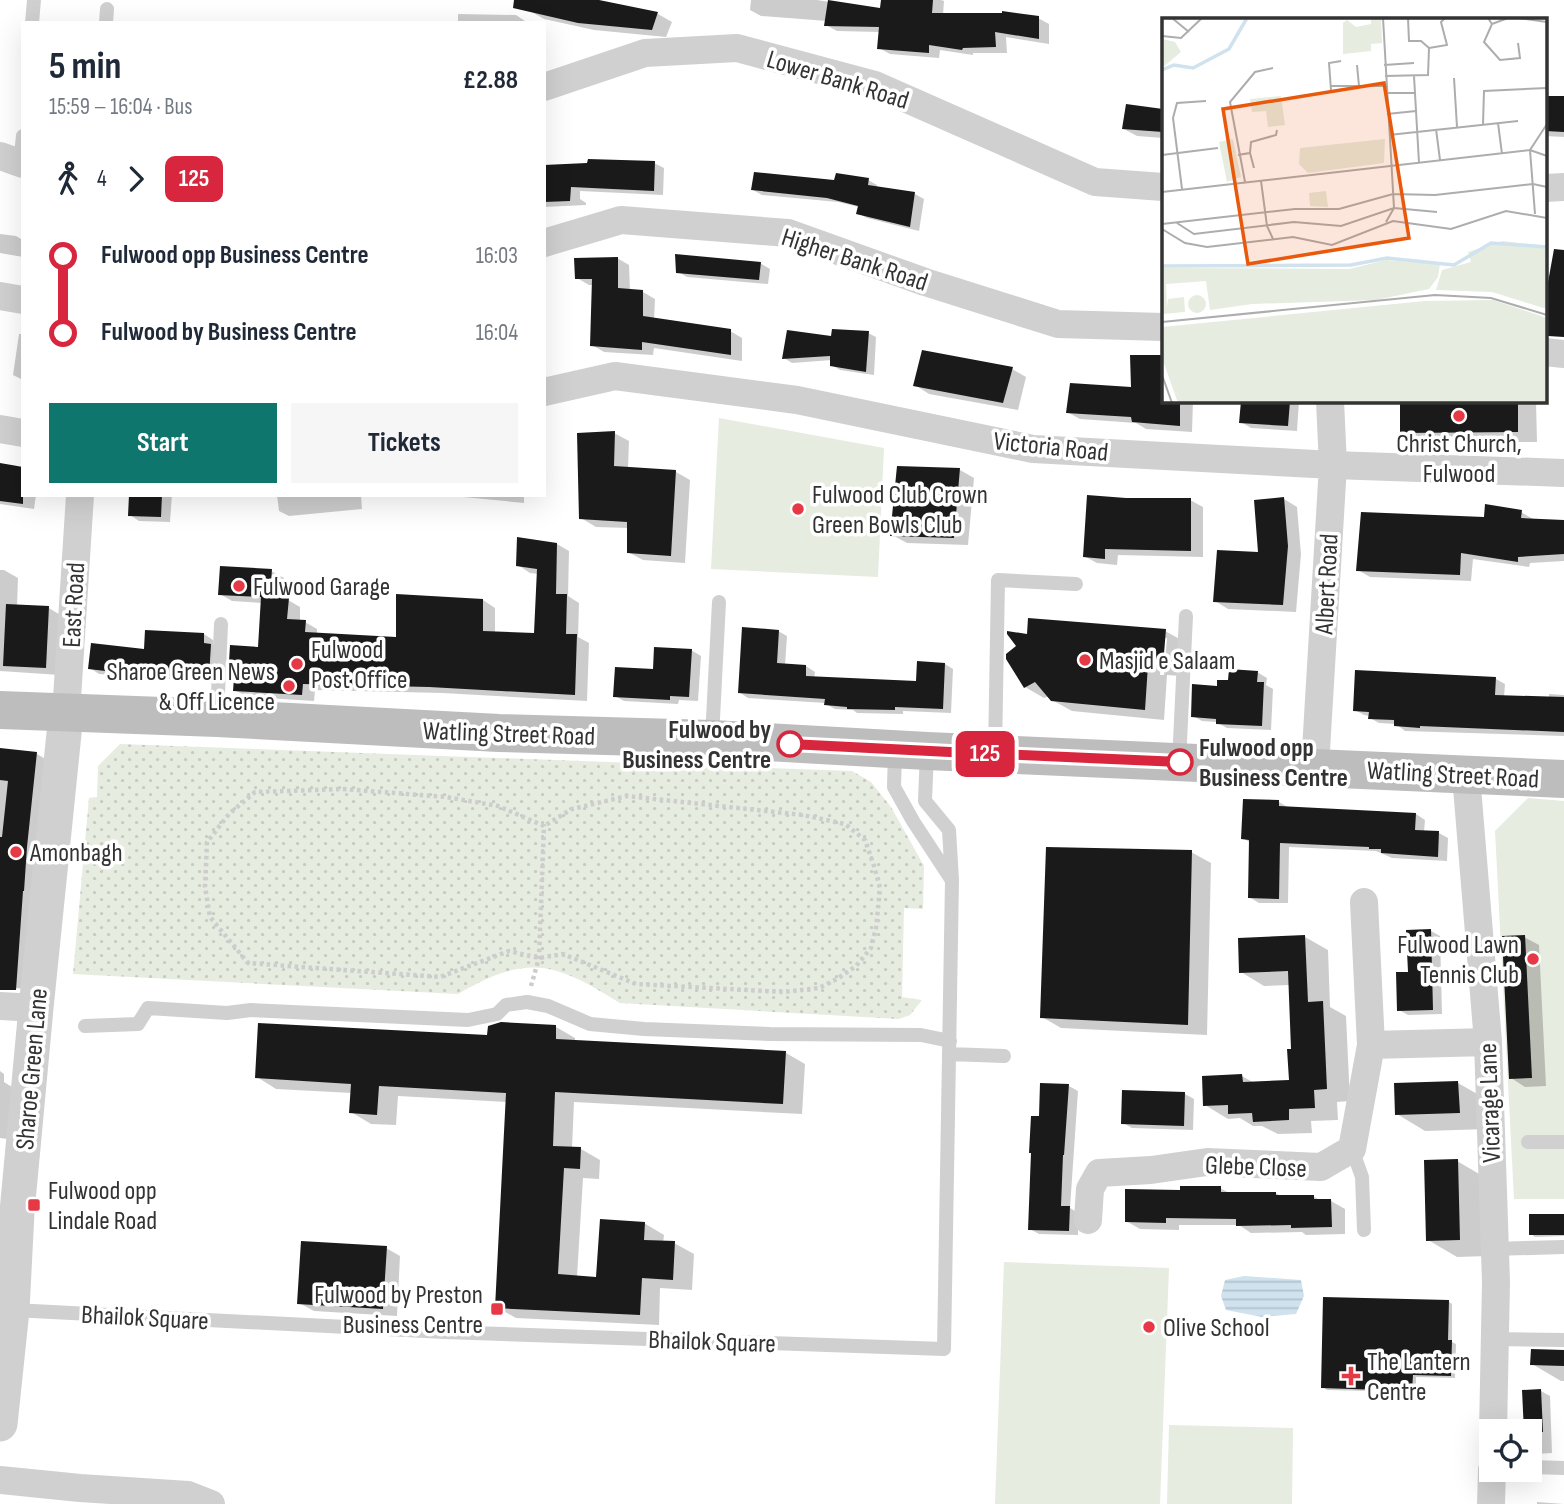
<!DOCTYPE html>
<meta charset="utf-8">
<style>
body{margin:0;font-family:"Sofia Sans Condensed",sans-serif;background:#f6f6f7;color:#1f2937;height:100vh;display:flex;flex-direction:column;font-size:26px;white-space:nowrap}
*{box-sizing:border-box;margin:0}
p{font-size:23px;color:#747a83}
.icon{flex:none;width:38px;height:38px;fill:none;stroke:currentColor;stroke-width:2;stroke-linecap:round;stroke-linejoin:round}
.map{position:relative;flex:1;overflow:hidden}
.drawer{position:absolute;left:21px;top:21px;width:525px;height:476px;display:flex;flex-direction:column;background:#fff;border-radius:0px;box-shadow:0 7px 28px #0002}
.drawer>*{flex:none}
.badge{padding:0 14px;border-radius:10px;font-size:24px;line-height:46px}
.fabs{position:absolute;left:1479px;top:1419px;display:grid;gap:14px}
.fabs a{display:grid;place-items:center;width:63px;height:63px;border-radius:0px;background:#fff;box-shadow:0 7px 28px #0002;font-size:35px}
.map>.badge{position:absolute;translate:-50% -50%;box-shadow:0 0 0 4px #fff}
.legs{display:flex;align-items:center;gap:10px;height:77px;padding:0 28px;font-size:23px}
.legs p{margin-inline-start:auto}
.headline{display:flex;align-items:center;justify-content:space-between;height:119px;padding:0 28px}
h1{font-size:38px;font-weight:700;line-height:52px}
.cta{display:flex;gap:14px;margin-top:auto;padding:14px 28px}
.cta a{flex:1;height:80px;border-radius:0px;background:#0f766e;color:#fff;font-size:28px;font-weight:700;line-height:80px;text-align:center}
.cta a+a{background:#f6f6f7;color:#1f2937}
ul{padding:0 28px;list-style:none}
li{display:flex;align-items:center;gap:24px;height:77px;font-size:26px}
li i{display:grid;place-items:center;width:10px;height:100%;margin:0 9px;background:currentColor}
li i::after{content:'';width:18px;height:18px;margin:-9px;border:5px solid;border-radius:50%;background:#fff}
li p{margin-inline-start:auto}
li:first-child i{background:linear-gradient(#0000 50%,currentColor 0)}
li:last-child i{background:linear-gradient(currentColor 50%,#0000 0)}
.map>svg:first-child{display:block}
.grass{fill:url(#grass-dots)}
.garden{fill:#e6ecdf}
.water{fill:url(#water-rules)}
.shadow{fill:#0003;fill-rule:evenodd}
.building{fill:#1a1a1a}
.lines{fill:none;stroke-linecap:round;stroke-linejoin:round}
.path{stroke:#cdcdcd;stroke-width:4.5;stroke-dasharray:3.5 3.5;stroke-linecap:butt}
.service{stroke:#d0d0d0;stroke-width:14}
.minor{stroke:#d0d0d0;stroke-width:28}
.tertiary{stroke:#d0d0d0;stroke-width:35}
.secondary{stroke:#bdbdbd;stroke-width:38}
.line-1-casing{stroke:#fff;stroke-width:16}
.line-1{stroke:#d7263d;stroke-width:10}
.poi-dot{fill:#e63946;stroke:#fff;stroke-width:2.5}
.stop-1-dot{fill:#fff;stroke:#d7263d;stroke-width:3.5}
.labels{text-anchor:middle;stroke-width:7;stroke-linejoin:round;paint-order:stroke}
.street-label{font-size:26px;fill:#333;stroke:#fff}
.poi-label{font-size:26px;fill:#333;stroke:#fff;text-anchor:start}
.stop-label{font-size:26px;font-weight:bold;fill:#333;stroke:#fff;text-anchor:end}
.inset-river{fill:none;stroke:#cfe2ee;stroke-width:3.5}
.inset-road{fill:none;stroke:#adadad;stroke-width:2}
.view{fill:#e8590c;fill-opacity:0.15;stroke:#e8590c;stroke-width:3.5}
.inset-edge{fill:none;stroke:#333;stroke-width:3.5}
</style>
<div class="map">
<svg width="1564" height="1504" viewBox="0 0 1564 1504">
<defs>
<pattern id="grass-dots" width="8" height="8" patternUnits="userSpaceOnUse" patternTransform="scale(1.75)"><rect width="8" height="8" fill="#e6ecdf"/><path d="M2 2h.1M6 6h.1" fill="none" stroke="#c6cbc0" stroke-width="1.8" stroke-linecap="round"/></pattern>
<pattern id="water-rules" width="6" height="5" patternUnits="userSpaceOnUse" patternTransform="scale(1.75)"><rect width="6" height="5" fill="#cfe2ee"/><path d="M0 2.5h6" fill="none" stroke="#b2c2cd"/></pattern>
</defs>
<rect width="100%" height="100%" fill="#fff"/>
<path class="grass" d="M120 744 852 771 871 782 891 807 924 866 923 909 904 908 902 997 922 1000 910 1015 899 1019 620 1003C555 962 527 953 458 994L73 974 89 798 97 797 98 766Z"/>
<path class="garden" d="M719 418 884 448 878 577 711 569Z
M1528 798 1564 801V1199H1514L1495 831Z
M1004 1262 1169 1268 1160 1504H995Z
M1169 1425 1293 1428 1292 1504H1167Z"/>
<path class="water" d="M1244 1276 1301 1280 1304 1296 1296 1314 1262 1317 1226 1310 1221 1296 1225 1280Z"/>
<path class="shadow" d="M531 0H591L658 14 672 22 666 37 594 30 544 19 530 11Z
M751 0H817L882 10 883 0H941L944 1 943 15 1038 18 1049 24V44L1006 37 1007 53H973V55L940 50 939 58 890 54 879 48 880 32 837 31 826 25 827 21 761 16 750 10Z
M458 14 516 15 525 21V23H458Z
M1545 98H1564V137L1545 136Z
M1128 107 1163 112V138L1137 136 1124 129Z
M654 163 664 168 663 195 580 191V199L586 203V205L544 207V167Z
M868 180 877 185V188L915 194 924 199 919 231 867 218 858 213 859 207 838 202 762 195 753 190Z
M0 234 16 236 23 240V257L0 253Z
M617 258 629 265 630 291 643 292 655 299 654 320 730 331 742 338V361L654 348 653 355 604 352 592 345 593 285H589L577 278Z
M760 263 770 269 768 284 687 277 677 271Z
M1545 282 1564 283V337L1545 306Z
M868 333 876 337 874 375 840 370 832 365V360L792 363 784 358 833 338Z
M19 334H23V380L13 375Z
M1132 357H1163V401H1193L1192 432 1146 429 1136 423 1080 419 1067 412 1133 389Z
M1012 369 1026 377 1018 410 929 394 915 385Z
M1243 401H1299L1297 431 1251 428 1241 422Z
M1402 401H1536L1537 442 1421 443 1402 432Z
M614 433 629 441 628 469 676 472 690 480 685 563 643 560 628 552 629 528 596 527 581 518Z
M0 465 23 495H36L34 509 0 504Z
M899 468 960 470 974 478 968 545 907 543 892 535Z
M131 495H172L170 522 139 521 130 515Z
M277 495H361L362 509 289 516 279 511Z
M443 495H524V503Z
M1126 499 1190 500 1203 507V557L1118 555 1117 565 1097 563 1084 556Z
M1284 499 1297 507 1301 554 1296 612 1228 609 1215 601 1260 554Z
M1521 512 1533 519 1564 522V561L1530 563 1529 567 1473 559 1471 581 1370 577 1358 570 1486 519Z
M557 544 569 551 568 596 579 603 578 637 589 643 587 701 442 693 315 690 314 701 248 697 235 690 236 680 230 677 260 648 263 603 232 601 220 594 271 571 284 578 282 599 288 600 300 607V622H305L317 629V635L397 638 483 600 495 608V633L536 635 539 574 530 573 518 565Z
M0 570H4L18 578 17 607 49 608 62 616 60 675 0 671Z
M778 631 787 636 785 665 806 666 815 672 814 678 918 683 945 664 953 669 951 713 903 711V714L857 713 853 710 835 709 826 704V703L748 698 739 692Z
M1165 631 1185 642 1182 676 1167 675 1164 720 1072 711 1052 700 1049 696 1044 698 1025 687 1028 635ZM1163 638H1167L1164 675H1160Z
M204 634 213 640V647L219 651 218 681 143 678 99 674 90 668Z
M691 650 701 656 698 701 679 700 678 704 624 701 615 696Z
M1257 672 1267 678 1266 685 1273 689 1271 730 1227 728 1216 722 1202 721 1193 716 1219 687Z
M1496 679 1505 684 1504 697 1549 698V694L1564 695V736L1405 731 1396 724 1379 723 1370 718V716L1364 715 1355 710Z
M0 749 37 754 49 761 28 989 0 987Z
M1279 802 1289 808 1416 814 1425 820 1424 832 1439 833 1448 838 1447 861 1392 858 1376 851 1289 847 1288 903H1259L1249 897 1251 843 1243 838Z
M1191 852 1211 863 1207 1035 1061 1028 1042 1017Z
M1431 931 1440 936 1442 1014 1408 1015 1399 1010 1409 974Z
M1305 937 1328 950 1330 1007 1346 1016 1350 1101 1337 1102 1338 1120 1311 1121 1312 1133 1278 1134 1262 1126H1253L1240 1118 1228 1119 1205 1105 1242 1076 1256 1084 1290 1082 1293 1050 1290 985 1264 986 1241 972Z
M1524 937 1539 945 1546 1086 1525 1087 1511 1078Z
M556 1027 575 1038V1041L786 1053 805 1064 802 1114 574 1102 572 1148 581 1149 600 1160 599 1179 583 1178 577 1277 598 1279 644 1223 664 1235 663 1243H674L694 1254 692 1290 660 1288 659 1325 516 1318 496 1307 507 1102 398 1096 396 1125 371 1124 351 1112 352 1093 276 1089 257 1077Z
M0 1071 4 1074V1082L12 1087 7 1139 0 1138Z
M1458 1083 1486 1099 1488 1129 1425 1131 1397 1114Z
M1069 1086 1078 1091 1070 1208 1078 1213V1235L1039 1234 1030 1229 1040 1118Z
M1185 1094 1194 1099 1193 1130 1132 1128 1123 1123Z
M1457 1161 1486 1178 1488 1256 1457 1257 1428 1240Z
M1220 1188 1231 1194 1276 1193 1282 1197 1313 1196 1321 1201H1331L1345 1209V1234L1306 1235 1302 1232 1251 1233 1239 1225H1179V1230L1140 1229 1126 1221 1181 1192Z
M1564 1216V1236L1535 1237 1531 1234Z
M386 1248 400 1256 397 1316 314 1311 299 1303Z
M1448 1301 1452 1304V1342L1456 1344 1455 1378 1416 1377V1392L1327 1390 1323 1387Z
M1564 1351V1381H1561L1532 1364Z
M1541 1391 1550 1396 1552 1453 1536 1454 1530 1450V1432Z
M1537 1502 1564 1504H1537Z"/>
<path class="building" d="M514 0H599L658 12 652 30 578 23 513 8Z
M828 0 880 8 881 0H933L932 13H1002V11L1039 16V39L995 32 996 47 963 48 962 50 929 45V53L877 49 879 27 824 26Z
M1545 96H1564V132L1545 131Z
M1126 104 1163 109V132L1122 129Z
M588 159 655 161 654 191 571 187 570 201 544 202V165L587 163Z
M754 172 834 180 836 173 869 178 868 185 915 192 910 227 856 214 858 206 827 198 751 190Z
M1554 249 1564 250V337L1548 336 1545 312V299Z
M675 254 761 262 759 280 676 273Z
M618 257V288L643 290V316L731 329V355L642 342V350L590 346 592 279H575L574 258Z
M832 329 869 331 866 372 830 366V356L782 359 787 330 831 336Z
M922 350 1013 367 1003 403 913 386Z
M1130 355H1163V401H1180V426L1132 422 1131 417 1066 413 1070 383 1131 387Z
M1241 401H1290L1288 426 1239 423Z
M1400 401H1518V432L1400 433Z
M615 431 614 466 676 470 671 556 627 553V522L579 519 577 433Z
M0 463 23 467V504L0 501Z
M897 466 960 468 954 538 890 536Z
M129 495H162L161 517 128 516Z
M1087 495 1126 498H1191V551L1105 549V559L1083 557Z
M1284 497 1288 546 1283 605 1213 602 1217 550 1258 552 1254 500Z
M1485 504 1522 510 1521 518 1564 520V554L1518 557V562L1461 553 1460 575 1356 571 1361 512 1484 517Z
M517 537 557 543 556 594H567L566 634H577L575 695 429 687 303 684 302 695 233 691 234 678H228L230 645 258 647 261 597 218 595 220 566 272 569 270 597 289 598 287 619 306 620 305 632 396 637V594L483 599V631L534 633 537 569 516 566Z
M6 604 49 606 46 668 3 666Z
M1028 618 1166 629 1163 666 1148 665 1145 710 1051 701 1035 682 1024 688 1006 659V654L1016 646 1007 634V631L1027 634Z
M742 627 779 630 777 663 806 665V676L916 681 917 661 945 663 943 709 895 707V710L847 709V707L824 705 825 699 738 693Z
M145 630 204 633V643L211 644 209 677 132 674 88 669 91 643 144 649Z
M654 647 692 649 689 697 670 696V700L613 697 615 667 653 669Z
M1229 669 1258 671 1257 682H1264L1262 726 1216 724V719L1191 717 1192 684 1217 686V680H1228Z
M1355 670 1496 677 1495 695 1564 697V732L1420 726V728L1394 726V720L1368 719 1369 712 1353 711Z
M0 748 37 752 27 847 24 891H23L16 990H0V837H2L8 781 0 780Z
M1243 799 1279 800V806L1416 813 1415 830 1439 831 1438 857 1381 853V849H1369V847L1280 843 1279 899 1248 898 1249 840 1241 839Z
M1046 847 1192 850 1188 1025 1040 1018Z
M1431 929 1433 1010 1397 1011 1396 972H1408L1406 930Z
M1305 935 1308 1002 1323 1001 1327 1089 1314 1090 1315 1108 1289 1109V1120L1253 1122 1252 1113 1228 1114V1105L1203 1106 1202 1076 1242 1074 1243 1082 1289 1080 1287 1049H1291L1288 971 1239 973 1238 938Z
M1525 935 1532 1078 1509 1079 1502 936Z
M501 1022 556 1025V1039L786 1051 783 1104 555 1092 553 1146 581 1147 580 1169 564 1168 558 1274 596 1277 600 1219 645 1222 644 1240 675 1241 673 1280 642 1278 640 1315 495 1308 506 1093 379 1086 377 1115 349 1113 351 1084 255 1078 258 1023 487 1035 488 1026Z
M1458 1081 1460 1113 1395 1115 1394 1083Z
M1040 1083 1069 1084 1064 1155H1063L1061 1206H1070L1069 1231 1028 1230 1031 1153H1029L1031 1116H1039Z
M1122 1090 1185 1092 1184 1126 1121 1124Z
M1458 1159 1460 1240 1426 1241 1424 1160Z
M1180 1186H1221V1192H1276V1195H1314V1199H1331L1332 1227 1291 1228V1225L1236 1226V1219L1166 1218V1223L1125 1222V1189L1180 1190Z
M1529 1214H1564V1235H1529Z
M301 1241 387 1246 383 1309 297 1304Z
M1323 1297 1449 1300 1448 1340H1452L1451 1376 1413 1375 1412 1391 1321 1388Z
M1531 1349 1564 1350V1366L1530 1365Z
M1541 1389 1543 1432H1524L1522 1390Z"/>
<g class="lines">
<path class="path" d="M531 986 539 958 544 826 498 806 446 797 343 789 255 792 229 814 207 842 205 887 210 917 248 963 440 977 509 951 539 958 563 954 636 984 784 992 819 988 837 979 856 966 871 948 876 928 880 888 874 866 865 840 845 824 803 815 627 796 572 809 544 826"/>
<path class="service" d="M32 23 34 0
M106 23 107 9
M20 163 23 136
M217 717 221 624
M712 738 719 602
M895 751 894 787 913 821 951 879
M995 753 998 580 1076 584
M1179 762 1186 616
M85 1026 138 1024 148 1008 227 1013 251 1010 468 1020 497 1014 506 1005 527 1002 548 1006 590 1024 644 1029 770 1034 921 1035 950 1041
M949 1054 1004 1056
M1528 1142H1564
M1352 1149 1362 1177 1364 1230
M1493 1249 1564 1247
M13 1310 444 1332 944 1349 952 880 949 830 925 801 927 752
M1494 1339 1564 1340
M1530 1467 1564 1468"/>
<path class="minor" d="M544 87 645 53 737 48 875 85 1095 182 1163 187
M0 156 23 164
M1545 188 1564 187
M544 243 621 220 788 233 925 282 1058 324 1163 327
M0 296 23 300
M1545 352 1564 354
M544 392 615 376 797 400 1033 449 1333 465 1564 473
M0 429 23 433
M66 714 80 495
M1315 767 1333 465 1330 401
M1466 775 1488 1042 1496 1282 1493 1432
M1364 902 1371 1045 1488 1042
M0 1006 36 1008
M1088 1220 1090 1189 1099 1173 1151 1170 1207 1162 1321 1167 1352 1149 1371 1045
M0 1480 80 1488 188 1495 211 1504
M1491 1504 1492 1470"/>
<path class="tertiary" d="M0 1424 12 1310 17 1212 36 1008 66 714"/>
<path class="secondary" d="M0 710 217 718 499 733 712 739 927 751 1564 779"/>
</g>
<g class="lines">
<defs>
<path id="line-1" d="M790 744 950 752 1180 762"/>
</defs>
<use href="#line-1" class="line-1-casing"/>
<use href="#line-1" class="line-1"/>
</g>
<g class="poi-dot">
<circle cx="1459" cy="416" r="7"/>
<circle cx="798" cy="509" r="7"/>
<circle cx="239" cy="586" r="7"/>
<circle cx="1085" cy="660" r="7"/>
<circle cx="297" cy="664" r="7"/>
<circle cx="289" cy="686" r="7"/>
<circle cx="16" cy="852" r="7"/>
<circle cx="1533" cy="959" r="7"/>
<rect x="27" y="1198" width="14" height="14" rx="3.5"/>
<rect x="490" y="1302" width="14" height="14" rx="3.5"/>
<circle cx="1149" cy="1327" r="7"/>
<path d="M1347.5 1365.5h7v7h7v7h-7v7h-7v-7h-7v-7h7z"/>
</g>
<g class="stop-1-dot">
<circle cx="790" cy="744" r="12"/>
<circle cx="1180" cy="762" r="12"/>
</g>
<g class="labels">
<g class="street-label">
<text transform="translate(838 79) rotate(17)" y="9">Lower Bank Road</text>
<text transform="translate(855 259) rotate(18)" y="9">Higher Bank Road</text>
<text transform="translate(1051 446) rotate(6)" y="9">Victoria Road</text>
<text transform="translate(1326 584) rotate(-87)" y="9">Albert Road</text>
<text transform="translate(73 605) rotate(-87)" y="9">East Road</text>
<text transform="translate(509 733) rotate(2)" y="9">Watling Street Road</text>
<text transform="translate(1453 774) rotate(3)" y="9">Watling Street Road</text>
<text transform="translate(31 1069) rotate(-85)" y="9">Sharoe Green Lane</text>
<text transform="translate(1489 1103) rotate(-92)" y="9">Vicarage Lane</text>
<text transform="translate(1256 1166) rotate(2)" y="9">Glebe Close</text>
<text transform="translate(145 1317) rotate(3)" y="9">Bhailok Square</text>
<text transform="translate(712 1341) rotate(2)" y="9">Bhailok Square</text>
</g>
<g class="poi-label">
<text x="1459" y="452" text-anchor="middle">Christ Church,<tspan x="1459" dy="30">Fulwood</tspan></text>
<text x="812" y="503">Fulwood Club Crown<tspan x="812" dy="30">Green Bowls Club</tspan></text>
<text x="253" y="595">Fulwood Garage</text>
<text x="311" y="658">Fulwood<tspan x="311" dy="30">Post Office</tspan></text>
<text x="1099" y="669">Masjid e Salaam</text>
<text x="275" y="680" text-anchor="end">Sharoe Green News<tspan x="275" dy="30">&amp; Off Licence</tspan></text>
<text x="30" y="861">Amonbagh</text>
<text x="1519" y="953" text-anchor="end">Fulwood Lawn<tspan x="1519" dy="30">Tennis Club</tspan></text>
<text x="48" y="1199">Fulwood opp<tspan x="48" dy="30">Lindale Road</tspan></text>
<text x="483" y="1303" text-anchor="end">Fulwood by Preston<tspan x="483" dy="30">Business Centre</tspan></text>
<text x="1163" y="1336">Olive School</text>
<text x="1367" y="1370">The Lantern<tspan x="1367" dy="30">Centre</tspan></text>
</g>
<g class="stop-label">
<text x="771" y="738">Fulwood by<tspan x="771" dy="30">Business Centre</tspan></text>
<text x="1199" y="756" text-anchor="start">Fulwood opp<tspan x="1199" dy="30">Business Centre</tspan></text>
</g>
</g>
<g transform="translate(1162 18)">
<rect width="385" height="385" fill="#fff"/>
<path d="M223 121 222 145 146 155 137 146 138 130Z" fill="#e6ecdf"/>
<path d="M0 21 13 24 19 34 0 50Z" fill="#e6ecdf"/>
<path d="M331 282 385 300V385H16L0 340V309L263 283Z" fill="#e6ecdf"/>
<path d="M209 0H219L220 25 209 26V33L181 36V5L185 2 194 9 209 6ZM119 78 123 107 106 109 104 93 90 94 88 81ZM71 121 79 159 65 164 57 124ZM164 173 166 189 148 188 147 175ZM340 223 385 228V291L330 274 274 272 280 252 309 244 306 234ZM224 242 278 246 276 259 267 271 214 282 90 286 48 292 44 263 4 266 5 289 6 281 22 279 23 294 0 296V250L187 251ZM26 286a9 9 0 1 1 18 0a9 9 0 1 1-18 0ZM51 318a10 10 0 1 1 20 0a10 10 0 1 1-20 0Z" fill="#e6ecdf"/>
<path class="inset-river" d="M0 52 12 47 31 50 67 31 85 0M0 248 189 247 225 240 292 247 329 225 385 229"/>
<path class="inset-road" d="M10 0 27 14M221 0 232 190 224 204M326 0 330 6 346 0M357 0 385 4M330 6 322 24 338 42 358 40 356 25M0 18 19 20 40 0M267 30 285 27 279 4 283 0M195 47 197 68M222 47 252 45M223 58 266 57 267 30 259 23H247L246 0M252 58 257 145M292 60 295 109M169 68H223M169 72 167 45 179 43M224 75H253M225 96 254 93M336 105 340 136M321 106 322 73 385 70M274 111 278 142M227 117 356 103M88 135 89 124 114 117 115 112M0 137 56 130M76 137 88 135 92 150M99 163 105 208 111 221M83 164 68 84 93 54 111 50M20 171 11 100 15 85 44 83M0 174 368 132 385 138M373 196 368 132 385 106M15 205 32 216 132 204 179 208 232 190 275 194M0 206 133 191H177L231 176 273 177 371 166 385 169M0 211 23 225 45 229 131 219 170 227 231 203 289 211 344 193 385 200M0 304 273 277 329 280 385 297M0 357 10 385"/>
<path class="view" d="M222 65 247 220 86 246 61 91Z"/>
<rect width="385" height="385" class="inset-edge"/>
</g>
</svg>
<div class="fabs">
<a><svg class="icon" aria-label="locate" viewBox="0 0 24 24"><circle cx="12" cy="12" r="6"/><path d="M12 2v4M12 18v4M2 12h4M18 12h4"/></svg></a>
</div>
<b class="badge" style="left:985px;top:754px;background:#d7263d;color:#fff">125</b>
<section class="drawer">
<div class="headline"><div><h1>5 min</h1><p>15:59 – 16:04 · Bus</p></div><b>£2.88</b></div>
<div class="legs"><svg class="icon" aria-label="walk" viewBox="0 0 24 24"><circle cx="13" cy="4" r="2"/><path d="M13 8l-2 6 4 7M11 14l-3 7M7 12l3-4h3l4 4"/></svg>4<svg class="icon" aria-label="forward" viewBox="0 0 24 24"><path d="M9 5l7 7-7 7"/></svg><b class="badge" style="background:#d7263d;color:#fff">125</b></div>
<ul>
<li><i style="color:#d7263d"></i><b>Fulwood opp Business Centre</b><p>16:03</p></li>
<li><i style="color:#d7263d"></i><b>Fulwood by Business Centre</b><p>16:04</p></li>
</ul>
<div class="cta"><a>Start</a><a>Tickets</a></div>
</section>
</div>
